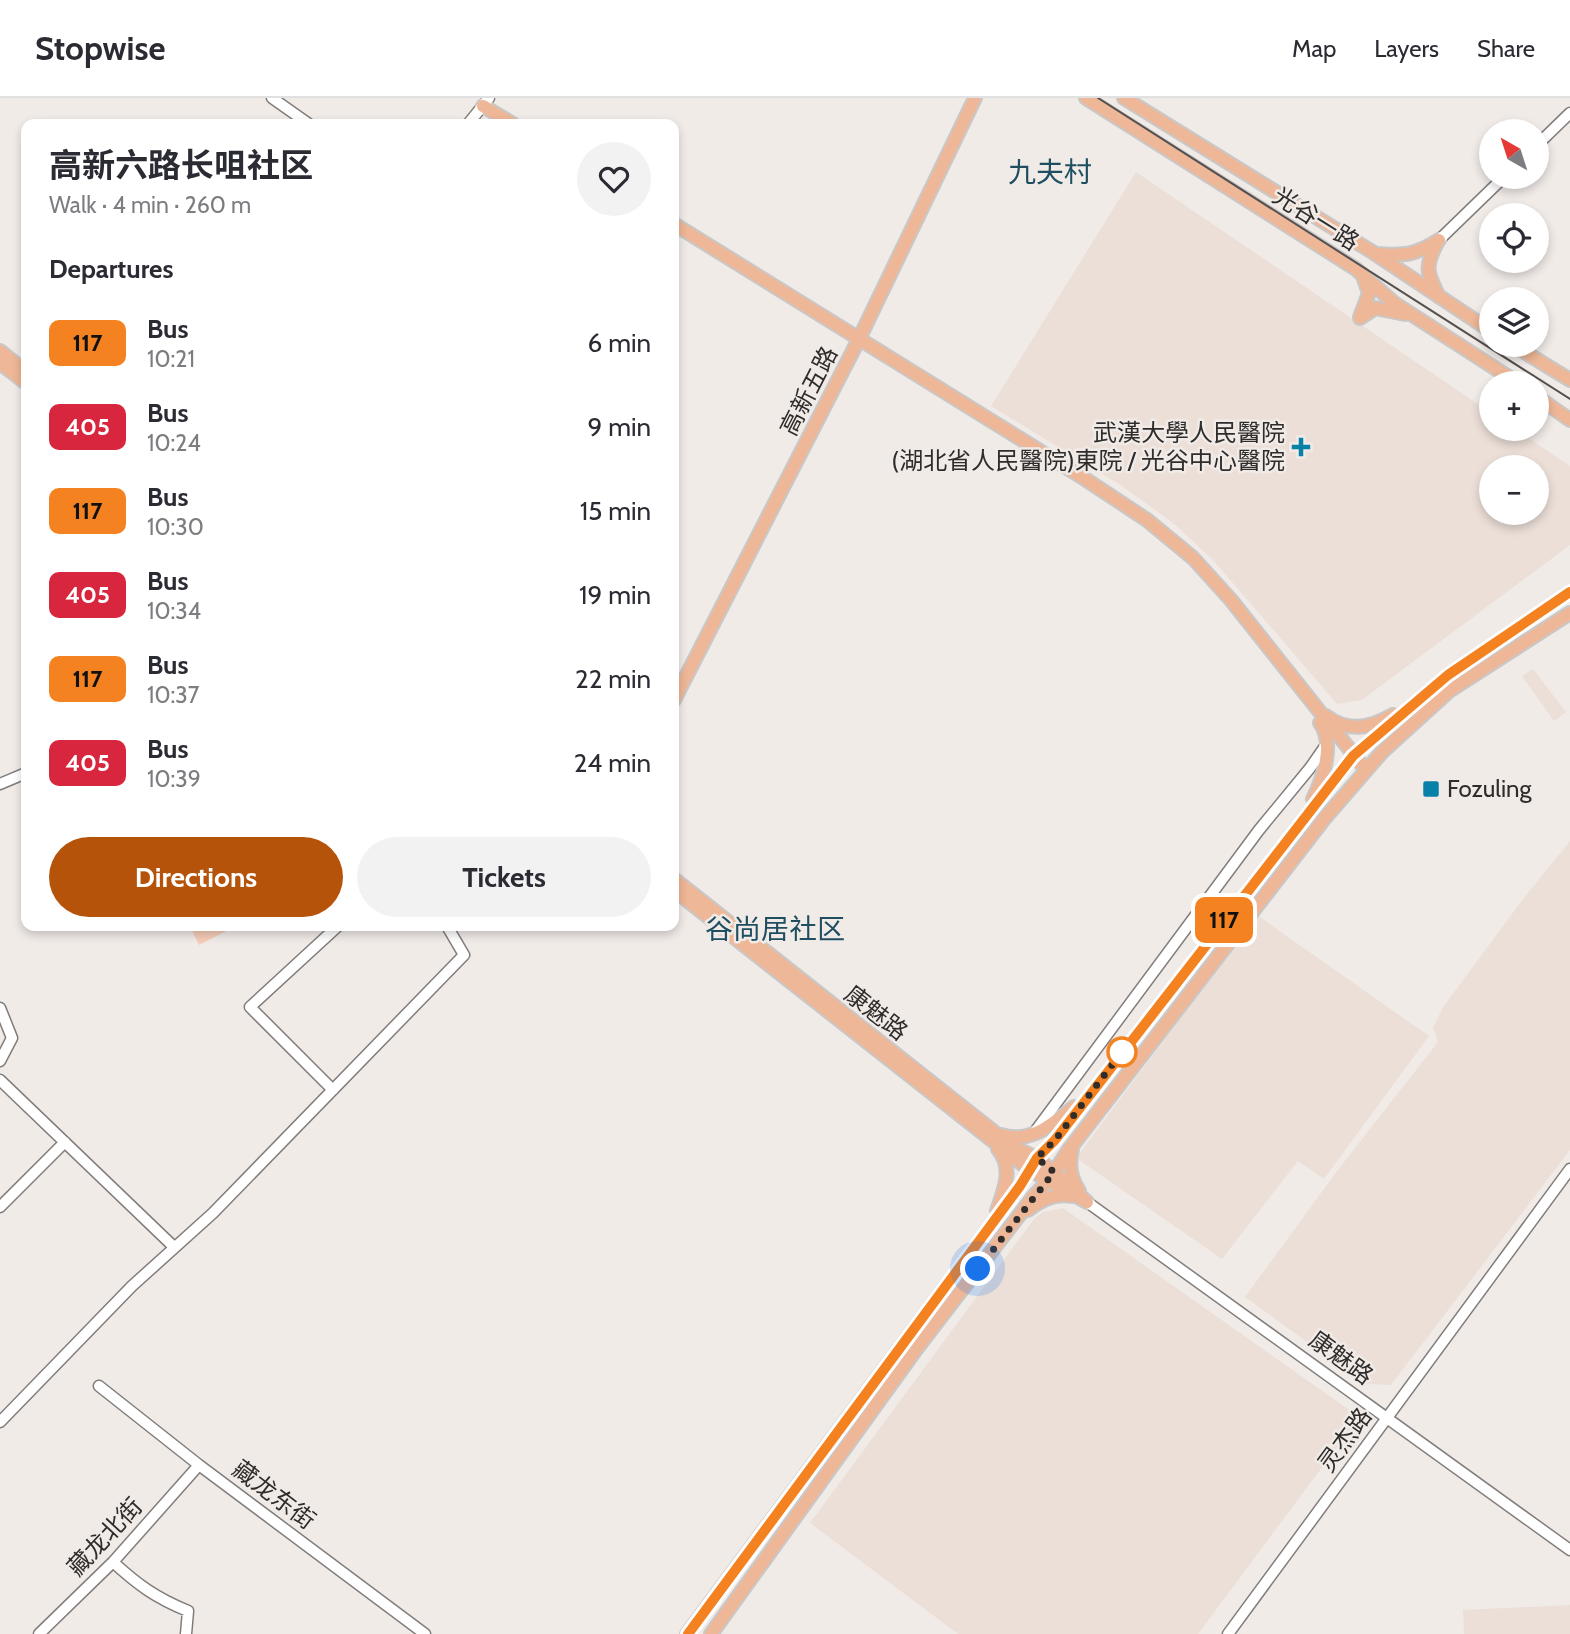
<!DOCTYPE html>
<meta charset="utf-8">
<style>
body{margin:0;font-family:Cabin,"Noto Sans SC",sans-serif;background:#f2f2f3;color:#2b2b33;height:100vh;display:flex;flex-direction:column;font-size:26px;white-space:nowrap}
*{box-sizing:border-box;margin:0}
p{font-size:23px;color:#7c7c81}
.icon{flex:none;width:38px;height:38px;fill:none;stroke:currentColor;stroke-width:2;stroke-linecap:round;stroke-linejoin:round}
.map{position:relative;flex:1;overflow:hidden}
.drawer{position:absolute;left:21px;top:21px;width:658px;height:812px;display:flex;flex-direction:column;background:#fff;border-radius:14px;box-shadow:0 4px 10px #0003}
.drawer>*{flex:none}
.badge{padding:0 14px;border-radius:10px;font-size:24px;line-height:46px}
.needle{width:46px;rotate:321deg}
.tools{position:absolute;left:1479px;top:21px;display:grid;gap:14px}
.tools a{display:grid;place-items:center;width:70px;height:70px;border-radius:50%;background:#fff;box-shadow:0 4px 10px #0003;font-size:35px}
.you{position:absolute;width:35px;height:35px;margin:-18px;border:5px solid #fff;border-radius:50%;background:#1a73e8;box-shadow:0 0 0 10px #1a73e833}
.map>.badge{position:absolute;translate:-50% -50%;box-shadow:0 0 0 4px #fff}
h2{padding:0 28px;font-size:26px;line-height:63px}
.round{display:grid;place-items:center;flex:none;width:74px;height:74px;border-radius:37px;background:#f2f2f3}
.overview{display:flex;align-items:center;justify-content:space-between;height:119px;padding:0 28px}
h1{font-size:33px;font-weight:700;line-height:52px}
.cta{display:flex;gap:14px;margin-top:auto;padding:14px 28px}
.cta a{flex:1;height:80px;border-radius:42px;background:#b45309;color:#fff;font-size:28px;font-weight:700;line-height:80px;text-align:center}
.cta a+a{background:#f2f2f3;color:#2b2b33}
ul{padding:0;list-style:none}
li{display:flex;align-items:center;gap:21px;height:84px;padding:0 28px}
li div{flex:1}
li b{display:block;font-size:26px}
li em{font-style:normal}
li .badge{min-width:77px;font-weight:700;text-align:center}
header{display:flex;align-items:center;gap:42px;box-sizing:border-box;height:98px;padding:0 35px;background:#fff;border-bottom:2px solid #e1e1e2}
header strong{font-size:33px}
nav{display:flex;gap:38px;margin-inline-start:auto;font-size:24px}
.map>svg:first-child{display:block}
.built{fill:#ecdfd8;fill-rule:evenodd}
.green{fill:#f6ceb9}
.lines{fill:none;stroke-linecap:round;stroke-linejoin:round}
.minor-casing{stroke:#827d7b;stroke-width:13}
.major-casing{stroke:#c9c8c8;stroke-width:16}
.minor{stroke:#fff;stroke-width:10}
.major{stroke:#eeb797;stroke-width:12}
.tram{stroke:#53504f;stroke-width:2}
.line-casing{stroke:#fff;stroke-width:16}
.line{stroke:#f58220;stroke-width:10}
.walk{stroke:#2f2d2c;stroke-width:7;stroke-dasharray:0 12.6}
.poi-dot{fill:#0781a7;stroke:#f1ebe8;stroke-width:2.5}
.stop-dot{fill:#fff;stroke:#f58220;stroke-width:3.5}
.labels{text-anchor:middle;stroke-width:5;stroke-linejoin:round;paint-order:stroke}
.street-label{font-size:24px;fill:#2f2d2c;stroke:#f1ebe8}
.poi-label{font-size:24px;fill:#2f2d2c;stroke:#f1ebe8;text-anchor:end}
.quarter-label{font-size:28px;fill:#1e4e60;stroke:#f1ebe8}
</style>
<header>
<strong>Stopwise</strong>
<nav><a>Map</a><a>Layers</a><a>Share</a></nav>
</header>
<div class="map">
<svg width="1570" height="1536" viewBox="0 0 1570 1536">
<rect width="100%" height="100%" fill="#f1ebe8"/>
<path class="built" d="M1136 74 1491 315V331H1515L1570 368V447L1362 602 1337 606 1214 463 1173 425 1122 388 991 308ZM1491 369H1536V415H1491Z
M1533 571 1566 614 1554 623 1522 578Z
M1570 743V1052L1391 1287 1365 1286 1245 1199 1337 1073 1438 944 1433 930 1443 909 1523 801Z
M1257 817 1429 938 1324 1081 1298 1063 1222 1161 1076 1060Z
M1063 1110 1348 1311 1354 1320 1352 1329 1198 1536H958L810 1425 1034 1121 1043 1114Z
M1570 1507V1536H1464L1463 1512Z"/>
<path class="green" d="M190 828H236L199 847Z"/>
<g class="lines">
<defs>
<path id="minor" d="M272 0 309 26
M468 26 489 0
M1536 48 1570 15
M1439 142 1504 79
M0 686 26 675
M0 910 12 940 0 963
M0 982 174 1149
M333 992 250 909 338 828
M1034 1035 1259 732 1310 670 1326 647
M1087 1104 1570 1452
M0 1109 65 1044
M99 1288 199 1367 425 1536
M0 1324 132 1188 213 1115 464 857 447 828
M113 1464C138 1487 156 1500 188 1513L186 1536
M39 1536 113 1464 199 1367
M1228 1536 1570 1071"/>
<path id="major" d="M1086 0 1356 171 1394 205 1518 285
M1124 0 1374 155 1491 233
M483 8 513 26
M674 126 1085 381 1147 422 1193 460 1231 502 1366 672
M1437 145C1424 169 1427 175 1439 199
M1377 156C1405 158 1415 157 1439 142
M1360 219 1369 195 1363 178
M1360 220 1375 210 1405 216
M1513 247 1570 282
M0 253 26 274
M0 265 26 285
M1536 298 1570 322
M674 602 859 241 975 0
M1326 618C1348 635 1370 630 1393 617
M1313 701C1323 681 1335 645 1320 625
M674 781 1013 1049 1037 1060 1087 1104 1030 1072 674 792
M1001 1037C1031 1046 1051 1027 1074 1009
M1072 1051C1068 1067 1070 1080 1079 1093
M1028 1112C1041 1101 1056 1095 1072 1098
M997 1113C1004 1092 1014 1070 998 1051
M687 1536 1020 1088 1037 1060 1055 1042 1353 658 1448 577 1570 494
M711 1536 917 1250 1034 1098 1049 1082 1068 1053 1324 721 1382 654 1449 593 1570 515"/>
</defs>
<use href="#minor" class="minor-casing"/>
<use href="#major" class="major-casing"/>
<use href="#minor" class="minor"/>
<use href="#major" class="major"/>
<path class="tram" d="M1098 0 1570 301"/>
</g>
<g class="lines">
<defs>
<path id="line" d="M688 1536 1020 1088 1037 1060 1055 1042 1353 658 1448 577 1570 494"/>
</defs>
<use href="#line" class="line-casing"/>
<use href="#line" class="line"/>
<path class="walk" d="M978 1171 1054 1074 1037 1060 1055 1042 1125 950 1122 954"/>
</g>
<g class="poi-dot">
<path d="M1297.5 338.5h7v7h7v7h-7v7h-7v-7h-7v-7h7z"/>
<rect x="1422" y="682" width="18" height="18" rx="3.5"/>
</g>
<circle class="stop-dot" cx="1122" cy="954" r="14"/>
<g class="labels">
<g class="street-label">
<text transform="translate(1316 121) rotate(32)" y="8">光谷一路</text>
<text transform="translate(809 293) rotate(-63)" y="8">高新五路</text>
<text transform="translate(876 915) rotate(38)" y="8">康魅路</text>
<text transform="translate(1341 1260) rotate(36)" y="8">康魅路</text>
<text transform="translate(1345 1342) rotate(-54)" y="8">灵杰路</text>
<text transform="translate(274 1397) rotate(37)" y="8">藏龙东街</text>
<text transform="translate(105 1439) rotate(-47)" y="8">藏龙北街</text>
</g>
<g class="poi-label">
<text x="1285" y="343">武漢大學人民醫院<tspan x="1285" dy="28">(湖北省人民醫院)東院 / 光谷中心醫院</tspan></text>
<text x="1447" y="699" text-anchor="start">Fozuling</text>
</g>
<g class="quarter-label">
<text x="1050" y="84">九夫村</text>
<text x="775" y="841">谷尚居社区</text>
</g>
</g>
</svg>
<div class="tools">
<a><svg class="needle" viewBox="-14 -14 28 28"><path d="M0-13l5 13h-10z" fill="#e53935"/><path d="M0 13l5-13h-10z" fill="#7c7c81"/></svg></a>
<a><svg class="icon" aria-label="locate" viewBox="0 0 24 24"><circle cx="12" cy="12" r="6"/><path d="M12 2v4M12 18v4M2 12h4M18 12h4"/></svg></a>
<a><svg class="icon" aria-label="layers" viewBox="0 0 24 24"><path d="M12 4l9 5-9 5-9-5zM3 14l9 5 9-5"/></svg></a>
<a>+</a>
<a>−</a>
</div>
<div class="you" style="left:978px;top:1171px"></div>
<b class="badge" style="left:1224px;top:822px;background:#f58220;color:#111">117</b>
<section class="drawer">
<div class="overview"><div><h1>高新六路长咀社区</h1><p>Walk · 4 min · 260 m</p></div><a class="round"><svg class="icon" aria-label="heart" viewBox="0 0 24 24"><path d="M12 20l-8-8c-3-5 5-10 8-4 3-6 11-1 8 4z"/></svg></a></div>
<h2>Departures</h2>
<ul>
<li><span class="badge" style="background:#f58220;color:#111">117</span><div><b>Bus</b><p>10:21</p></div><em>6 min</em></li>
<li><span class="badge" style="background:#d7263d;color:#fff">405</span><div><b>Bus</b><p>10:24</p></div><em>9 min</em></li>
<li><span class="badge" style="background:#f58220;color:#111">117</span><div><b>Bus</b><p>10:30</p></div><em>15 min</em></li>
<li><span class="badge" style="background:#d7263d;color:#fff">405</span><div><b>Bus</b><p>10:34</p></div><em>19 min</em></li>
<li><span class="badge" style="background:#f58220;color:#111">117</span><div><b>Bus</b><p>10:37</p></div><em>22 min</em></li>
<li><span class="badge" style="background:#d7263d;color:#fff">405</span><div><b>Bus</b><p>10:39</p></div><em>24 min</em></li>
</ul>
<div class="cta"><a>Directions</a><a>Tickets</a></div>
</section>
</div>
